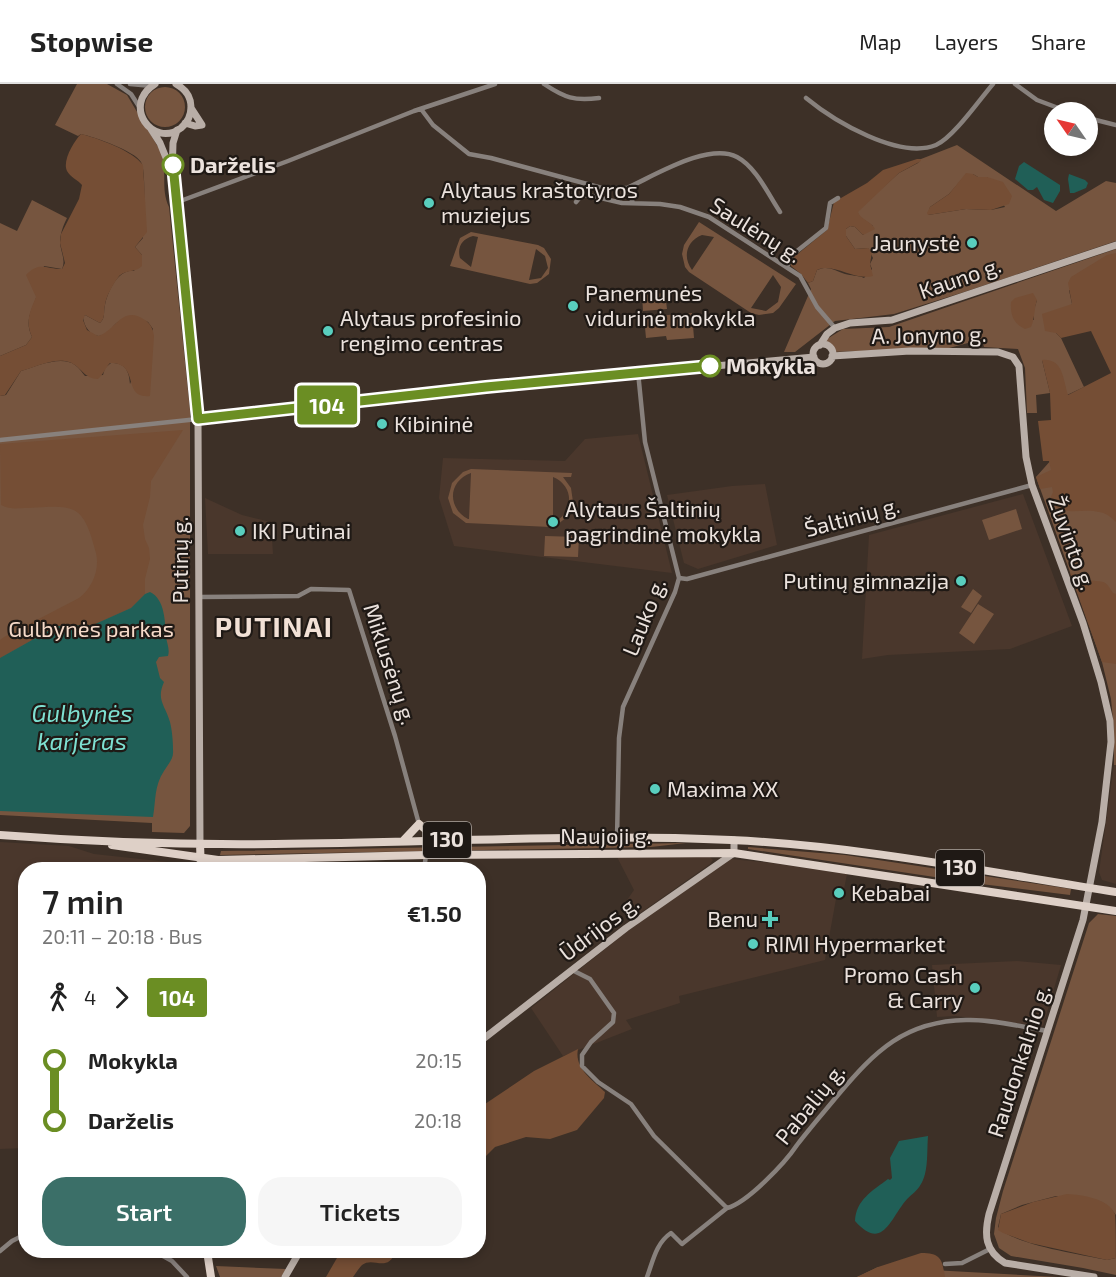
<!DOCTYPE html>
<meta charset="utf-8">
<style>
body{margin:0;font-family:"Exo 2",sans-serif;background:#f6f6f6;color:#222;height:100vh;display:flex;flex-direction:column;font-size:22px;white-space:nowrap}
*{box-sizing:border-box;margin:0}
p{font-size:20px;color:#767676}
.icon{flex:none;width:33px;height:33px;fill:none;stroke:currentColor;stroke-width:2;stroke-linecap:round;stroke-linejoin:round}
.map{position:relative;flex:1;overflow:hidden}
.side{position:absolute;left:18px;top:778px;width:468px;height:396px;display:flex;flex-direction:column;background:#fff;border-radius:24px;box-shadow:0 3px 9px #0003}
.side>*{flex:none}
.badge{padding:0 12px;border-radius:4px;font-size:21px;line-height:39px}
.needle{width:39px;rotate:304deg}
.tools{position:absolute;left:1044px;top:18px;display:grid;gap:12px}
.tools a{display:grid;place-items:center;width:54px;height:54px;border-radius:50%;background:#fff;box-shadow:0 3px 9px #0003;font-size:30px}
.map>.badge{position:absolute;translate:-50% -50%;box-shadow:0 0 0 3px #fff}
.legs{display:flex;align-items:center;gap:9px;height:66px;padding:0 24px;font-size:20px}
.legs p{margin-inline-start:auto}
.summary{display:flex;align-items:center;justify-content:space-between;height:102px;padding:0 24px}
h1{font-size:33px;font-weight:600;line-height:45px}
.cta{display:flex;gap:12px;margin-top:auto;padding:12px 24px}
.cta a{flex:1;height:69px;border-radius:24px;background:#3b6f68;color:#fff;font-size:24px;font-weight:600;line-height:69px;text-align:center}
.cta a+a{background:#f6f6f6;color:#222}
ul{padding:0 24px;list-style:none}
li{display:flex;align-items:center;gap:21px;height:60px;font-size:22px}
li i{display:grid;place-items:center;width:9px;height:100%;margin:0 8px;background:currentColor}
li i::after{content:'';width:15px;height:15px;margin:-8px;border:4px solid;border-radius:50%;background:#fff}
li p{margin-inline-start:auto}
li:first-child i{background:linear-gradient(#0000 50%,currentColor 0)}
li:last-child i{background:linear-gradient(currentColor 50%,#0000 0)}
header{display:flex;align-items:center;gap:36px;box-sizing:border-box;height:84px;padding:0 30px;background:#fff;border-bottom:2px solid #e0e0e0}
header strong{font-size:28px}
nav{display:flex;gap:33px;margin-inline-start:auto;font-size:21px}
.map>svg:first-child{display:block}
.built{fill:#4a372c}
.green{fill:#76553f;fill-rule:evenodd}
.forest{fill:#754e35}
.water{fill:#205f57}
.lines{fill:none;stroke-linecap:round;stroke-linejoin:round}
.street{stroke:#88817d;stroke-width:4.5}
.secondary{stroke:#b9aea7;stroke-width:7}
.primary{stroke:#ded0c7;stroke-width:8}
.line-1-casing{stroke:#fff;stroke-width:14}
.line-1{stroke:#6b8e23;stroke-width:9}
.stop-1-dot{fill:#fff;stroke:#6b8e23;stroke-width:3}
.poi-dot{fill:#59cebe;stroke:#1f1915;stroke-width:2}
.labels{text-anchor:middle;stroke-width:4.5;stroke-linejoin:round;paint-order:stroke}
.shield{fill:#1f1915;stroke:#aea6a1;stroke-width:1.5}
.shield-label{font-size:21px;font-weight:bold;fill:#ebe2dd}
.stop-label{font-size:22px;font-weight:bold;fill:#ebe2dd;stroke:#1f1915;text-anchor:start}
.poi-label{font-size:22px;fill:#ebe2dd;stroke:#1f1915;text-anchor:start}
.street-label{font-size:22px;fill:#ebe2dd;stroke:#1f1915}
.park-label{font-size:22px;fill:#f6dac9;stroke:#1f1915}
.water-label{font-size:24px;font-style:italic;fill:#7ee0d1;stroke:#1f1915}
.district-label{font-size:28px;font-weight:bold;letter-spacing:1.5px;fill:#f2e1d6;stroke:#1f1915}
</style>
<header>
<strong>Stopwise</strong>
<nav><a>Map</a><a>Layers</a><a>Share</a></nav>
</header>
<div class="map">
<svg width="1116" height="1193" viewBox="0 0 1116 1193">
<rect width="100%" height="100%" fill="#3d3027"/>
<path class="built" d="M638 350 672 489 454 462 439 414 443 374 565 377 585 355Z
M765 400 777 461 698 485 684 479 667 411 732 402Z
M1023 410 1072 542 1010 565 888 571 862 575 869 451Z
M205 414 242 431 271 438 273 470H208Z
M1114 681H1116V800L1102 796 1099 788Z
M0 758 69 762 94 770 177 779 178 786H26L25 1064 0 1065Z
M617 773H710L713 776 710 780 636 832 627 816 634 806Z
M731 775 772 779 847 790 842 815H836L825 876 679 912 680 919 626 936 632 945 563 972 531 924 639 838Z
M1017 877 1061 881 1043 942 955 932 937 933 932 881Z"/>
<path class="green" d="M77 0H107L127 11 161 68C168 87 160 104 169 123L190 326V742L184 749 152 748V739L0 731V312L6 311 21 287C35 283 61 271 75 281 78 283 82 288 85 292L103 291 105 284 111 279C125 279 129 286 130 300L153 245 148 238 134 232C129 233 124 235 120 237 114 239 111 247 105 250 94 257 84 244 83 233L85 231 100 239C106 233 103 228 105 221 108 207 118 185 134 187L142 171 135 163 143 154C143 140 147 88 141 78 135 67 94 53 81 50L78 52 55 41Z
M145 23a20 20 0 1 1 40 0a20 20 0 1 1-40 0Z
M957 61 1056 127 1106 97 1116 99V157L964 208 894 230 835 237 795 268H784L811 205 808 199 813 197 817 186C828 181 834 186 845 190 851 192 858 191 864 194L872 185 870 180 873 174 868 164 855 165 846 152V145L850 142 855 143 863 151 873 142 860 133 857 128 861 123 899 89 918 79 921 75ZM973 90 978 93H987L1005 123 991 126 966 125 928 131 930 123 949 110 963 94Z
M32 116 67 134C63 142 60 150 60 159 61 169 66 176 62 185L44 182C41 192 40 202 37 211 32 227 24 236 32 253L26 261 0 272V139L17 147Z
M699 138 796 200 779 224 773 229 759 231 751 229 689 188 685 183 682 170 684 161ZM702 151 714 153 692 186C682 172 687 157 702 151ZM773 191 781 203 778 218 766 227 751 224Z
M471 148 538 161 544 164 551 175 549 190 537 199 530 200 450 182 460 154ZM473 152 478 153 471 183 460 174C457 163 462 155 473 152ZM536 165 545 172 548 184 541 194 529 196Z
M1116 165V215L1069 206 1072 220 1056 249 1061 254 1084 303 1067 311 1042 276 1050 309 1036 311 1037 329H1027L1025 284 1018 265 984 263 983 259H968L949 264 830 268 826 263 827 255 843 245 889 243ZM1037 216 1034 226V236L1013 230 1012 227Z
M665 209 667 225 643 227 642 211Z
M692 229 694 254 667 256 666 252 646 254 644 233Z
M1116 303V681H1114V646L1111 615 1102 578 1036 393Z
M471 385 572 389 571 393H563L571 404 573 418 568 432 557 441 550 443 466 439 453 429 448 414 452 399 463 388ZM471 389 469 435H468C447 424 448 397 471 389ZM553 393C575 402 574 429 553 439Z
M1016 425 1022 445 989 456 982 436Z
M545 452 579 453 578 473 544 472Z
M973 505 982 512 971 529 961 523Z
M978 520 994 530 974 560 959 549Z
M686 759 651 763 220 771 221 767Z
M748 763 845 771 1071 805 1070 811 981 800 748 765Z
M1098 830 1116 832V1131L1110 1124 1102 1118 1056 1112 1022 1121 1001 1130 998 1143C1011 1160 1083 1171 1107 1176L1116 1174V1191L1083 1184 1011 1172 999 1164 994 1150 996 1134 1003 1107 1089 839Z
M216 1182 286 1185 281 1193H220Z
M878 1183 1058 1193H857Z"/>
<path class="forest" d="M81 50C98 54 133 67 143 81L147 148 135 163 142 171V182C134 190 124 184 117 195 112 202 106 213 105 221 103 229 106 233 100 239L85 231 83 236 87 246 98 252C116 247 122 220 145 236 151 240 153 245 154 252L150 312C121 315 141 279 110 279 105 284 104 290 98 295 84 295 81 282 69 278 55 273 35 283 21 287L5 311 0 312V272L26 261 32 253C25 238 30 227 36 213L26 191C39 177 46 185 62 185L65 179 60 159 61 150 79 115 82 101C78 96 70 93 67 87 62 77 74 57 81 50Z
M917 75H921V77L899 89 858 128C861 136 871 137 875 145L863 151 855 143 850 142 846 145V152L855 165 868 164 872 168 870 180 873 192C853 197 834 178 817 186L813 197 808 199 801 190 791 182V179L794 173 827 146 834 118 867 99 883 86Z
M966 89 973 90 978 93H987L1003 98 1012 112 1009 120 991 126 966 125 928 131 927 129 930 123 949 110Z
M1116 169V438C1111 433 1106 429 1099 428 1082 423 1059 435 1050 415L1053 408 1052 403 1040 405 1036 393 1051 386 1049 377H1043L1038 337 1051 336 1050 309 1042 276C1063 274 1063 295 1068 311L1111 289 1091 247 1061 254 1056 249 1045 247 1042 230 1072 220 1068 199 1071 193 1107 171Z
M1033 209 1037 216C1034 225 1035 234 1031 243L1025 245C1014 240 1010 231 1011 218L1015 214Z
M183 346 151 397 150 413 143 441 145 455 149 464 150 475 145 495V510L131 524 93 541 57 542 0 574V556L4 553 79 514C92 504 100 486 96 469 83 419 75 421 28 424 17 424 11 426 1 421L0 360Z
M1070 489C1076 491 1082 495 1089 496 1104 499 1104 494 1113 509L1116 510V580L1102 578Z
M578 965C574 984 592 996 605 1008L604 1014 577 1046 550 1055 526 1053 495 1063 479 1079V1024L534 987Z
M1067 1110C1082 1111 1108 1114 1115 1130 1116 1139 1116 1164 1116 1174L1107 1176 1030 1159 1003 1149 998 1146 1001 1130 1033 1118Z
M341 1167H396C387 1190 374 1172 362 1181 359 1184 356 1189 353 1193H326Z
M921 1169C941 1169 942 1175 945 1193H857L878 1183Z"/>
<path class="water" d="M1024 78 1060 101V107L1053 119 1044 116 1037 103 1033 106H1028L1015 95 1019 82Z
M1069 90 1085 96 1088 99 1086 104 1074 109H1070L1068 95Z
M150 508C165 515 165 538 166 553 167 560 170 565 168 572L159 573 156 578 160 594 164 598C156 616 165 621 170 638 172 646 173 657 173 666 174 675 168 680 164 687 154 702 156 716 153 733L0 727V574L57 542 93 541 131 524 145 510Z
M928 1052C927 1064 928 1078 925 1090 920 1108 912 1108 903 1120 888 1141 880 1165 855 1137 856 1116 872 1107 888 1095L890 1096 892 1094 890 1074 899 1057Z"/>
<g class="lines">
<path class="street" d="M117 0 131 10 140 24
M130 0 152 2
M544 0C565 14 574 17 599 14
M1015 0 1037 16 1069 28
M806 14C834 37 899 76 936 61 953 54 980 15 993 0
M421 25 433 41 469 70 491 74 602 104H627
M1088 34 1116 41
M576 118 581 112 588 111 622 119 660 120 680 123 709 133 800 192 817 223 835 244
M175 119 288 77 414 27 495 0
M633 119 627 104C654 92 708 58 737 73 756 83 768 110 780 128
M787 183 792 171 826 144 830 119 838 114
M0 356 198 335
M679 494 687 495 1032 401
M199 513 298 512 311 505 349 506 395 652 419 740
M617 755 619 654 623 623 675 508 679 494 645 358 638 288
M424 786 426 771
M572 886 590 895 614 929 613 938 591 958 582 971V982L598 998 631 1020 654 1052 727 1124
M0 1167 12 1157 26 1150
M154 1167 172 1177 187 1193
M945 1180 962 1179 990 1165
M647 1193C653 1177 656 1159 671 1149L682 1160 727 1124C747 1119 785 1079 797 1061 810 1044 824 1028 838 1011 875 967 905 937 966 936 992 935 1022 943 1048 947"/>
<path class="secondary" d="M155 0C121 21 153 65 181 44 187 39 191 31 191 23 191 12 185 5 176 0
M185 39 195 42 202 41 191 24
M151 45 160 59 171 86
M177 46 173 59 172 92 198 335 200 760
M813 270a10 10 0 1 1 20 0a10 10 0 1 1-20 0Z
M820 261 827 250 835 244 850 239 892 236 1116 161
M832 272 910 267 998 268 1013 273 1019 282 1026 373 1032 401 1083 539 1101 598 1110 637 1111 658 1102 738 1083 836 989 1130C984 1151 985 1167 1005 1179L1094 1193
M198 335 486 303 814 273
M478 959 626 844 734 769V756
M285 1193 300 1167"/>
<path class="primary" d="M0 751C92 758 183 761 275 760 427 759 580 749 731 756 860 762 988 788 1116 808
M403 757 419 740 438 756
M200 760 201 786
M112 761 218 776 426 771 734 769 1116 827
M207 1167 211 1193"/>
</g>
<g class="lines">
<defs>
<path id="line-1" d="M173 81 198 335 486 303 710 282"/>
</defs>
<use href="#line-1" class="line-1-casing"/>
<use href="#line-1" class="line-1"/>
</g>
<g class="stop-1-dot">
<circle cx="173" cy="81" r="10"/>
<circle cx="710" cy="282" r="10"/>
</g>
<g class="poi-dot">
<circle cx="429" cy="119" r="6"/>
<circle cx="972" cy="159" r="6"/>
<circle cx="573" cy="222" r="6"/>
<circle cx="328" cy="247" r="6"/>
<circle cx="382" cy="340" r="6"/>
<circle cx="553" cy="438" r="6"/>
<circle cx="240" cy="447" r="6"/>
<circle cx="961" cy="497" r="6"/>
<circle cx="655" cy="705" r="6"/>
<circle cx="839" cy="809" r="6"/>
<path d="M767 826h6v6h6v6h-6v6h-6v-6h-6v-6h6z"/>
<circle cx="753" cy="860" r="6"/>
<circle cx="975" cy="904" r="6"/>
</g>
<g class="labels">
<g class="shield">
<rect x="423" y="738" width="48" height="36" rx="4.5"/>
<rect x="936" y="766" width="48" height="36" rx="4.5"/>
</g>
<g class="shield-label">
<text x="447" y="763">130</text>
<text x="960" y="791">130</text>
</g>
<g class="stop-label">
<text x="190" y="89">Darželis</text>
<text x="726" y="290">Mokykla</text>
</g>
<g class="poi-label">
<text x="441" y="114">Alytaus kraštotyros<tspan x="441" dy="25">muziejus</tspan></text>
<text x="960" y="167" text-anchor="end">Jaunystė</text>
<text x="585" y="217">Panemunės<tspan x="585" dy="25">vidurinė mokykla</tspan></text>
<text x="340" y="242">Alytaus profesinio<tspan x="340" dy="25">rengimo centras</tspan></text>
<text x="394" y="348">Kibininė</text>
<text x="565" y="433">Alytaus Šaltinių<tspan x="565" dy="25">pagrindinė mokykla</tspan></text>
<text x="252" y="455">IKI Putinai</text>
<text x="949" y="505" text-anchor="end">Putinų gimnazija</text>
<text x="667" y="713">Maxima XX</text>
<text x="851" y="817">Kebabai</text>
<text x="758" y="843" text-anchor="end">Benu</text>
<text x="765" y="868">RIMI Hypermarket</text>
<text x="963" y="899" text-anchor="end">Promo Cash<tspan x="963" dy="25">&amp; Carry</tspan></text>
</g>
<g class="street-label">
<text transform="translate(756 146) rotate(32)" y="8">Saulėnų g.</text>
<text transform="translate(960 194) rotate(-19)" y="8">Kauno g.</text>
<text transform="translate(929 251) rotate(-1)" y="8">A. Jonyno g.</text>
<text transform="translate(852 433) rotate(-15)" y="8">Šaltinių g.</text>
<text transform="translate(1072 459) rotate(70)" y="8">Žuvinto g.</text>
<text transform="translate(180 476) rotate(-90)" y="8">Putinų g.</text>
<text transform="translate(644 533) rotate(-68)" y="8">Lauko g.</text>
<text transform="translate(390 580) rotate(72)" y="8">Miklusėnų g.</text>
<text x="606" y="760">Naujoji g.</text>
<text transform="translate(599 844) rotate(-37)" y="8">Ūdrijos g.</text>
<text transform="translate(1019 977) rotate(-72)" y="8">Raudonkalnio g.</text>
<text transform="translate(810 1020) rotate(-51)" y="8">Pabalių g.</text>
</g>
<g class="park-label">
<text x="91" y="553">Gulbynės parkas</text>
</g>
<g class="water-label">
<text x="82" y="638">Gulbynės<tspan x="82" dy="28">karjeras</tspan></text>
</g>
<g class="district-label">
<text x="274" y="553">PUTINAI</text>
</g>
</g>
</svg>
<div class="tools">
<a><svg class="needle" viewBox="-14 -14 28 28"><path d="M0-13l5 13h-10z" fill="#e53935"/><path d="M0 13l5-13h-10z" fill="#767676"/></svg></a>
</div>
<b class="badge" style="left:327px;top:321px;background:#6b8e23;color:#fff">104</b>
<section class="side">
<div class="summary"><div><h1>7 min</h1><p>20:11 – 20:18 · Bus</p></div><b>€1.50</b></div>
<div class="legs"><svg class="icon" aria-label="walk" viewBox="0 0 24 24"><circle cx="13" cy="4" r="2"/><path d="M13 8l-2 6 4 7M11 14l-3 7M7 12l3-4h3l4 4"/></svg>4<svg class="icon" aria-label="forward" viewBox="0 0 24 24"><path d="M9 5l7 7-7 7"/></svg><b class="badge" style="background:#6b8e23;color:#fff">104</b></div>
<ul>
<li><i style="color:#6b8e23"></i><b>Mokykla</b><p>20:15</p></li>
<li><i style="color:#6b8e23"></i><b>Darželis</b><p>20:18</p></li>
</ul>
<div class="cta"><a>Start</a><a>Tickets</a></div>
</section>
</div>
